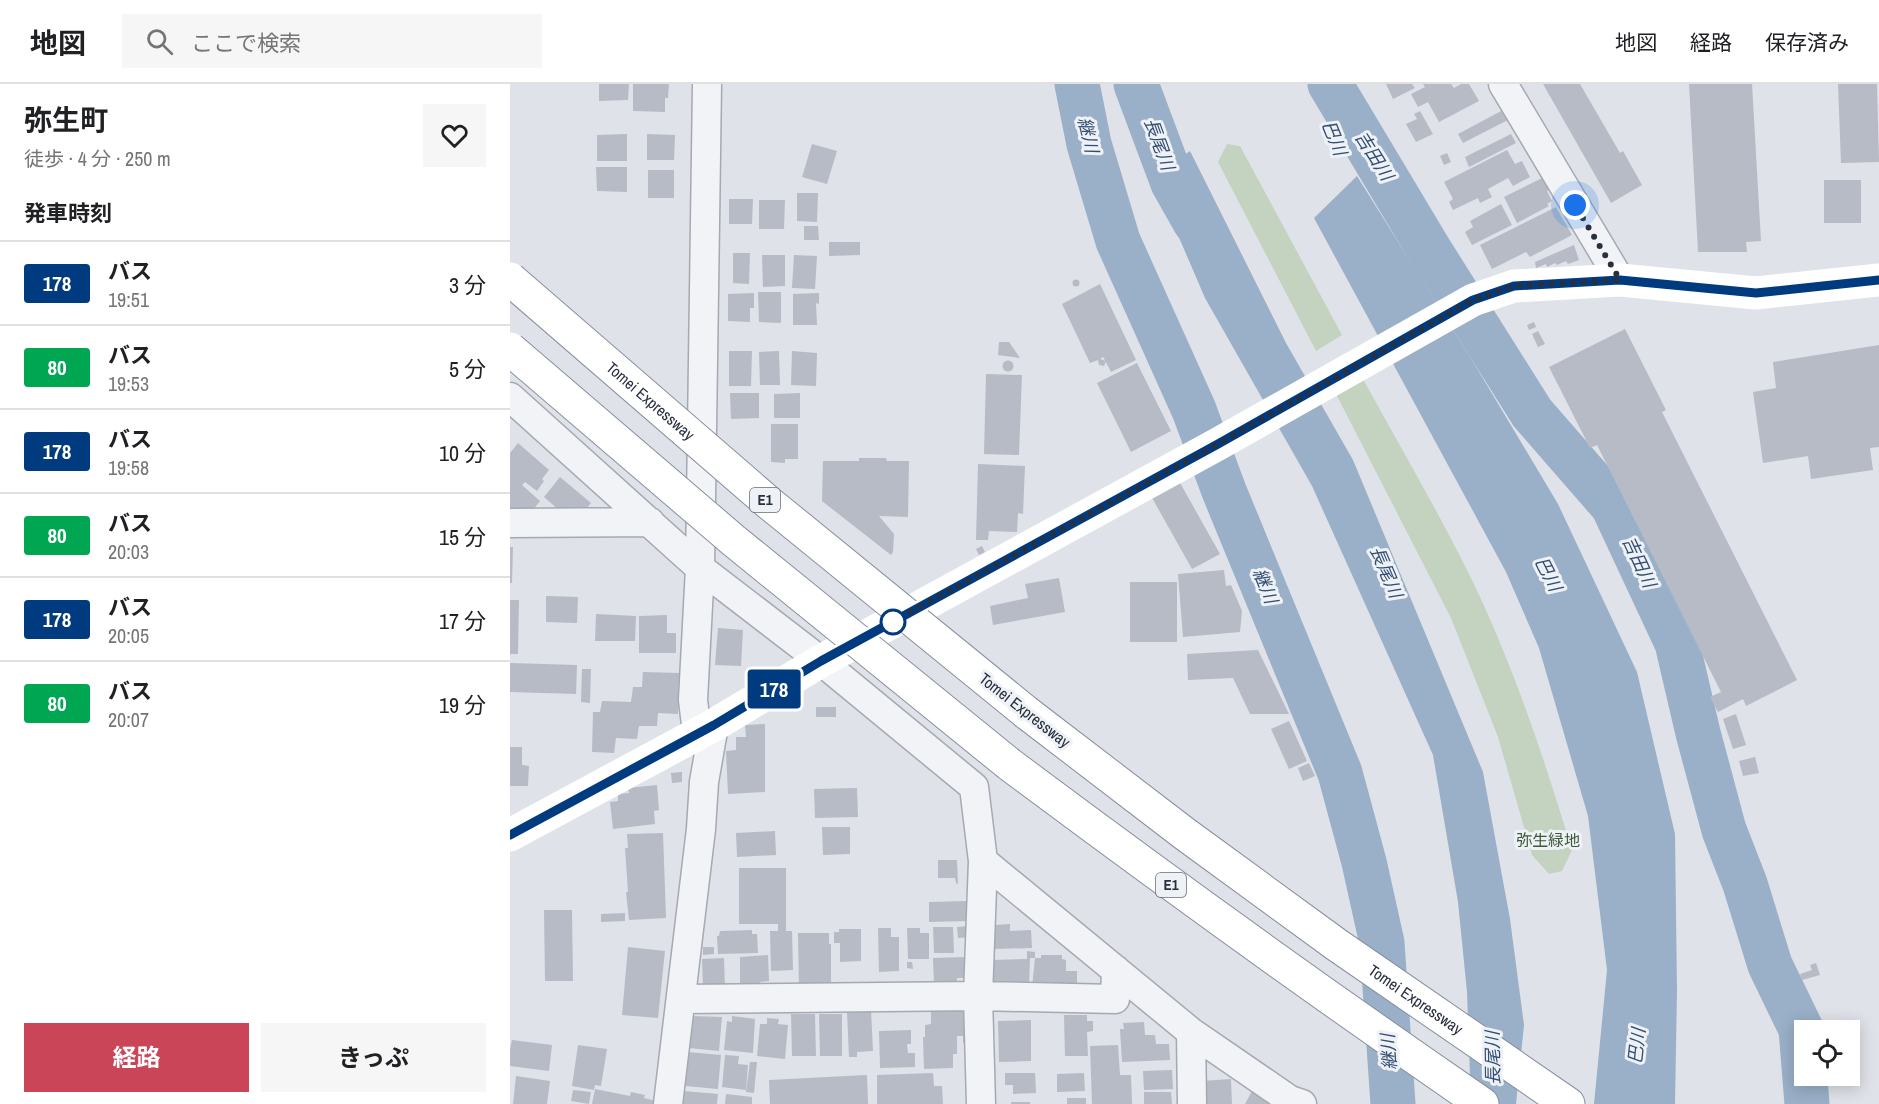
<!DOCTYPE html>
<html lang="ja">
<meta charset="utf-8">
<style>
body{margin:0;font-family:"Archivo Narrow","Noto Sans JP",sans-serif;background:#f6f6f6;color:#202124;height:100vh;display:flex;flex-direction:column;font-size:22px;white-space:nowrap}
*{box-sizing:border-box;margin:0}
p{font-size:20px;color:#757577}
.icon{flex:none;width:33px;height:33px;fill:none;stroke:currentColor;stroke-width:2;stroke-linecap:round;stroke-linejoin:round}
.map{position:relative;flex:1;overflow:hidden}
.sheet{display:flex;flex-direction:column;background:#fff;width:510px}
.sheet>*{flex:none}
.badge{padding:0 12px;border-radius:4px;font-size:21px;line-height:39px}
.fabs{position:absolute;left:1284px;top:936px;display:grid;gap:12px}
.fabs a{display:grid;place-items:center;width:66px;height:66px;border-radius:0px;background:#fff;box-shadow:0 3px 15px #0003;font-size:30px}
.you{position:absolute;width:30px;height:30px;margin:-15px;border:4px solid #fff;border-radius:50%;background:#1a73e8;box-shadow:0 0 0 9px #1a73e833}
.map>.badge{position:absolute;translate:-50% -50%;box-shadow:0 0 0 3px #fff}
h2{padding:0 24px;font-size:22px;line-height:54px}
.round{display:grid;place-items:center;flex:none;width:63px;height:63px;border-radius:0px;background:#f6f6f6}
.summary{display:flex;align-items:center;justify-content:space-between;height:102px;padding:0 24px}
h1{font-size:28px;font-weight:700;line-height:45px}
.cta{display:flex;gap:12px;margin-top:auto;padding:12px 24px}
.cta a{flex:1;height:69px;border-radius:0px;background:#cb4558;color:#fff;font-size:24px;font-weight:700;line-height:69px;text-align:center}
.cta a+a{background:#f6f6f6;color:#202124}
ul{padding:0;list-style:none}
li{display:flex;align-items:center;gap:18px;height:84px;padding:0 24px;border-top:2px solid #e0e0e0}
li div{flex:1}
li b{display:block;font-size:22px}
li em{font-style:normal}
li .badge{min-width:66px;font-weight:700;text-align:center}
header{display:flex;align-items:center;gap:36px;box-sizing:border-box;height:84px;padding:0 30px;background:#fff;border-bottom:2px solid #e0e0e0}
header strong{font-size:28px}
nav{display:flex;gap:33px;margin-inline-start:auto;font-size:21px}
.search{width:420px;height:54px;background:#f6f6f6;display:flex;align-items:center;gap:15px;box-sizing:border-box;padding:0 21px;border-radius:0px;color:#757577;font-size:22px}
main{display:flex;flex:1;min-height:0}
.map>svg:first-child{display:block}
.green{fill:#c4d2c0}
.water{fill:#9ab0c8}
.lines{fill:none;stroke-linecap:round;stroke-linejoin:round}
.river{stroke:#9ab0c8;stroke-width:45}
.building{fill:#b6bbc5}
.street-casing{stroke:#a4a9b2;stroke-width:31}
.highway-casing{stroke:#86909e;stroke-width:35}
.street{stroke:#f1f3f6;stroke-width:28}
.secondary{stroke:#fff;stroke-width:33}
.highway{stroke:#fff;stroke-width:33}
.highway-bridge-casing{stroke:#86909e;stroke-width:35;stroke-linecap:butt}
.highway-bridge{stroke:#fff;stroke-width:33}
.line-casing{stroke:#fff;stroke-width:14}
.line{stroke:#003b80;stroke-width:9}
.walk{stroke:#28303f;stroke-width:6;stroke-dasharray:0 10.8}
.stop-dot{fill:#fff;stroke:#003b80;stroke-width:3}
.labels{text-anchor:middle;stroke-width:6;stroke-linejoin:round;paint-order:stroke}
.shield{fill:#eef1f6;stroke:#636a76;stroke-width:1.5}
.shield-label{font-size:15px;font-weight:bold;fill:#28303f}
.street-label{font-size:16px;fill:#28303f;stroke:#eef1f6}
.park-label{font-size:16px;fill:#3c5a36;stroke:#eef1f6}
.water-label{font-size:18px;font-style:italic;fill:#334e72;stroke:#eef1f6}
</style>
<header>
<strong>地図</strong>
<div class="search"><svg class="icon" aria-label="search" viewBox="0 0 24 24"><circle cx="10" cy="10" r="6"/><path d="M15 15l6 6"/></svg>ここで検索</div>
<nav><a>地図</a><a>経路</a><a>保存済み</a></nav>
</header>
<main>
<section class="sheet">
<div class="summary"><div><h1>弥生町</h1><p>徒歩 · 4 分 · 250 m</p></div><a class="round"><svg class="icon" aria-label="heart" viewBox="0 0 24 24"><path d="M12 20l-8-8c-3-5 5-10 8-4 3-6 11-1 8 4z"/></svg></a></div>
<h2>発車時刻</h2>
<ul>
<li><span class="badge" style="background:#003b80;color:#fff">178</span><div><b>バス</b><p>19:51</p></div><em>3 分</em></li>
<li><span class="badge" style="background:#00a651;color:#fff">80</span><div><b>バス</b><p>19:53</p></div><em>5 分</em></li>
<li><span class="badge" style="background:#003b80;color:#fff">178</span><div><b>バス</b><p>19:58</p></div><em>10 分</em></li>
<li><span class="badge" style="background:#00a651;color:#fff">80</span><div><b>バス</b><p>20:03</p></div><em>15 分</em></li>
<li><span class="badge" style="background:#003b80;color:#fff">178</span><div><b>バス</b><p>20:05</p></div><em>17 分</em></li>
<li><span class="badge" style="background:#00a651;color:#fff">80</span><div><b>バス</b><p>20:07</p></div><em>19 分</em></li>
</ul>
<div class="cta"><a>経路</a><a>きっぷ</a></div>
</section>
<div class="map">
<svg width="1369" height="1020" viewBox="0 0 1369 1020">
<rect width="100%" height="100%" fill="#dfe2e8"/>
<path class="green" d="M717 60 730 62 832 251 806 267 708 78Z
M853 295C888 359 925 422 958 488 1002 577 1033 671 1062 766L1052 787 1039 790 1022 771 988 653 941 534 826 310Z"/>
<path class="water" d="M680 67 776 259 843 376 973 688 1000 835 1014 941 1006 1020H961L957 908 948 818 923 671 802 402 695 214 643 93Z
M847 92 962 276 1048 420 1127 588 1165 750 1167 906 1165 1020H1084L1097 886 1078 732 1029 564 996 488 804 134Z"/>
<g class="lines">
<path class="river" d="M567 0 579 60 608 157 684 326 714 407 830 689 854 778 872 859 883 1020
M626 0 663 99 685 138
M820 0 920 167 1022 329 1103 422 1167 559 1188 649 1214 746 1235 800 1260 881 1291 945 1297 1020"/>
</g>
<path class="building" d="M89 0H119L118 16 89 17Z
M123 0H159L158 14H155V28L123 27Z
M876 0H902L905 4 883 15Z
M913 0H941L944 4 951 0H959L969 17 929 38 918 18 908 23 901 10 915 3Z
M1033 0H1070L1110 69 1113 67 1132 101 1101 119Z
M1179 0H1242L1251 157 1236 158 1237 168H1188Z
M1328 0H1367L1369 78 1331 79Z
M993 26 998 36 953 59 948 50Z
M910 27 923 50 906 58 896 40 907 35 904 30Z
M117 50V77H87V51Z
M137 50 165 51 164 76H137Z
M1001 50 1006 59 959 83 955 73Z
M302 60 327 67 317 100 292 93Z
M997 66 1005 80 1012 77 1020 93 1003 102 998 94 978 105 982 113 970 119 968 114 943 126 939 118 943 115 934 98Z
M937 69 941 78 934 81 930 72Z
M86 83H117V108L87 107Z
M138 86H164V114H138Z
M1034 93 1041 105 1037 107 1042 117 1037 120 1039 122 1007 139 994 113Z
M1314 96H1351V139H1314Z
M287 109H308L307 138 287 137Z
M219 115H243L242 140H219Z
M249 116H275L274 145H249Z
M991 120 1002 141 962 161 955 148 963 143 960 137Z
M1046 123 1062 151 1020 173 1016 168 982 185 970 161Z
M294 142H308L309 156H294Z
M319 158H350V171L319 172Z
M1064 161 1069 176 1058 180 1056 177 1047 181 1045 179 1037 183 1036 180 1026 184 1025 178Z
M223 169H240L239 200 223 199Z
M252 171H275V202L253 203Z
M284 171 307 172 305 205 282 204Z
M562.5 199a3.5 3.5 0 1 1 7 0a3.5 3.5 0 1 1-7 0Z
M590 200 626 276 601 288 597 280 593 273 590 275 596 277 594 282 589 281 588 276 580 279 552 220Z
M248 208H271V239L249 238Z
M244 209V224H240V238L218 237V210Z
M309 209V220L306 219 307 241H283V210Z
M1024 238 1026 243 1019 246 1017 241Z
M1115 245 1156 326 1152 328 1287 596 1236 622 1233 615 1208 628 1200 613 1211 608 1087 361 1080 364 1039 283Z
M1028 247 1035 260 1028 263 1022 250Z
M489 258H499L510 274 488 271Z
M1369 261V363L1360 364 1363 386 1301 395 1298 372 1253 379 1243 308 1266 304 1263 278Z
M219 267H242L241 302H219Z
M269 267 270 301H250L249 268Z
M282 267 307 269 306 302 281 301Z
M492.5 282a5.5 5.5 0 1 1 11 0a5.5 5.5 0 1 1-11 0Z
M627 279 661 347 621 368 587 299Z
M476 290 512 291 509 371 474 370Z
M220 309H249V334L221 335Z
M290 309V334H264V310Z
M261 340H288V375H275V379L261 378Z
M8 359 39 386 32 395 34 397 27 407 15 398 12 401 30 417 22 427 19 424 11 433 0 423V369Z
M349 374H376L377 377H399L398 433 369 432 384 450 383 468 381 471 312 417 313 377H349Z
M468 380 515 382 513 430 508 429 507 448 479 447 478 456H466Z
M50 393 81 419 70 433 58 434 34 413Z
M669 397 710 470 682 485 641 412Z
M472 462 475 468 469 471 466 465Z
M0 463H3L2 499H0Z
M714 486 716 502 721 501 732 527 730 548 673 553 668 490Z
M549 494 555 528 483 541 480 522 518 514 515 500Z
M620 498H667V558H620Z
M36 512 68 513 67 539 36 538Z
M0 516H9L8 570H0Z
M86 530 126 532 125 557H85Z
M157 531V549H166V569H129V532Z
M208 544 233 546 231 582 205 581Z
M748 566 779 630H740L723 594 678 596 677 570Z
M0 579 67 581 66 610 0 608Z
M72 585H81L80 619 71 618Z
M133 588 169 589 168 630 148 629 147 642H129L127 655 106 654 104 669 82 668 83 628H90L92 617 121 618 123 603H132Z
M306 623H326V633H306Z
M1226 630 1236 661 1223 665 1213 635Z
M779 637 797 677 779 685 761 645Z
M255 640V708L218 710 216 667 226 666V653H236L235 641Z
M0 663H12V681L19 682 18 702H0Z
M1245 673 1249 689 1233 692 1229 677Z
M799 679 805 692 793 697 788 684Z
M172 688V698L162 699 161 689Z
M147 701 149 726 144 727 145 740 103 745 100 718 108 717V710L119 709 118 704Z
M347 704 348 733 305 734 304 705Z
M312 743H340V770L313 771Z
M265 747 266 771 227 773 226 749Z
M153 749 156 834 119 836 116 808H118L115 764H118L117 750Z
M428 776H447L448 800 446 799 445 794H428Z
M229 784H276V847H282L283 886 261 887 260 847H268V840H229Z
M457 817 458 837 419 838V818Z
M34 826H62L63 897H35Z
M115 829V837L91 838V830Z
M500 840V847L521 846 522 864 484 865V841Z
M460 842 461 853 448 854 447 843Z
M423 843H443L444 869H424Z
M368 844H381V853H389V887L369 888Z
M397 844H410V849H419V875H398Z
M329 845H351V877L330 878V859H324V848H329Z
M242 846V850H247L248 869 208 870 207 852H209L210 847Z
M288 849H319V860H321V899L289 904Z
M118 863 155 867 148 934 112 931Z
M193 863H204V870L193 871Z
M517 867 525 868V874H520L519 903 483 905 481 876 517 875Z
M258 871 259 897 250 898V905H230V873Z
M531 871H552V875L556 876V887H567V903H522L525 874H531Z
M458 873V894H447V900H424L423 874Z
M214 874 215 906H193L192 875Z
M397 878H402L403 885 397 884Z
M1306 879 1310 891 1292 896 1290 890 1302 886 1300 881Z
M456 924 461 959H453V952H447V970H443V984L414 985 413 953H415V941L421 940V925Z
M361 926 363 967 347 968V973H339L337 927Z
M281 930H305L306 972H282Z
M309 930H332V972H310Z
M554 931H577V937H583V947L577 948 578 972H555Z
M182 932 212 933 209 967 179 964Z
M222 932 245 935 243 969 214 966 217 937 222 938Z
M257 934 269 935 268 940 278 941 275 975 247 972 250 940H257Z
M521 936V977L489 978 488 937Z
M634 938 635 951H645L646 960H659L660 976 612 978 610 945H614L613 939Z
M401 946V960H397L398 969H405V983L370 984 369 947Z
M2 956 42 961 39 987 0 982V965Z
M68 961 97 965 91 1002 85 1001 84 1006 62 1002Z
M608 961 610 991H621L622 1020H582L580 962Z
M178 968 211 971 208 1005 175 1002Z
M215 971 229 972 228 980 238 981 236 1006 212 1003Z
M240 978H247L244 1009 236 1008Z
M662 986 663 1005 634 1006 633 987Z
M423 989 424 1002H432L433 1020H367V991Z
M495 989H525L526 1009 503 1010V1001H495Z
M574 989 575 1007 547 1008V990Z
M357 991 358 1020H260L259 996Z
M6 992 40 997 37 1020H3Z
M721 995 722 1020H693L692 997Z
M85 1005 120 1012 121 1008 135 1011 134 1014 146 1017V1020H82Z
M63 1006 81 1008 79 1020 61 1017Z
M174 1007 208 1010 207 1020H173Z
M742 1007 768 1020H735Z
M634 1008H661L662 1020H634Z
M216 1010 242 1013V1020H215Z
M557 1014H576V1020H557Z
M501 1018H520V1020H501Z"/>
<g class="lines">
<defs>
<path id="street" d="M993 0 1110 196
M0 313 190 484 311 577 464 703 473 777 468 912 471 1020
M0 439 140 438
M187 649 183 616 190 484 197 0
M473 777 681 948 682 1020
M172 915 468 912 605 915 606 886
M681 948 780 1016 792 1020
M158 1020 191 745 194 698 204 641"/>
<g id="highway">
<path id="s1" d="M517 629 675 750 827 861 1058 1020"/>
<path d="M499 680C654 796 812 910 972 1020"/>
</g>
</defs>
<use href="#street" class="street-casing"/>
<use href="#highway" class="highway-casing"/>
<use href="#street" class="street"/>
<path class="secondary" d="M0 751 204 641 311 577 708 360 963 216 1004 202 1110 196 1246 209 1369 196"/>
<use href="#highway" class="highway"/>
<defs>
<g id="highway-bridge">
<path id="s2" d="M0 195 259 419 517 629"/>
<path d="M0 265 223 456 499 680"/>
</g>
</defs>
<use href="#highway-bridge" class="highway-bridge-casing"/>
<use href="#highway-bridge" class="highway-bridge"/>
</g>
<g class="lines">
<defs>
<path id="line" d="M0 751 204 641 311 577 708 360 963 216 1004 202 1110 196 1246 209 1369 196"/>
</defs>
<use href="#line" class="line-casing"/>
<use href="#line" class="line"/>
<path class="walk" d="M383 538 373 543 708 360 963 216 1004 202 1110 196 1065 121"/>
</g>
<circle class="stop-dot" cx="383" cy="538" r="12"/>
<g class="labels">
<g class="shield">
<rect x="240" y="404" width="30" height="24" rx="4.5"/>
<rect x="646" y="789" width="30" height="24" rx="4.5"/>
</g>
<g class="shield-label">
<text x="255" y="421">E1</text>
<text x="661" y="806">E1</text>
</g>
<g class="street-label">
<text dy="6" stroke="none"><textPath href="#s2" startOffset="186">Tomei Expressway</textPath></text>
<text transform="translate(515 626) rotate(38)" y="6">Tomei Expressway</text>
<text dy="6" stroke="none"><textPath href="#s1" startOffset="483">Tomei Expressway</textPath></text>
</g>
<g class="park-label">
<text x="1038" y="762">弥生緑地</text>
</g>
<g class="water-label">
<text transform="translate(578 51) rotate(77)" y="6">継川</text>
<text transform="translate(824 54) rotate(68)" y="6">巴川</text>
<text transform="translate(649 60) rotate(70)" y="6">長尾川</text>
<text transform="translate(864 72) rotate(58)" y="6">吉田川</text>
<text transform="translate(1129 478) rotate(65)" y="6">吉田川</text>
<text transform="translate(876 488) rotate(67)" y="6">長尾川</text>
<text transform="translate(1038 490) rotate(63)" y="6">巴川</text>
<text transform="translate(755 502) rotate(68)" y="6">継川</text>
<text transform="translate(1127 962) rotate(-84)" y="6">巴川</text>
<text transform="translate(879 968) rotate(-94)" y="6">継川</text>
<text transform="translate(983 974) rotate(-91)" y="6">長尾川</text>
</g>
</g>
</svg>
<div class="fabs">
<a><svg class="icon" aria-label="locate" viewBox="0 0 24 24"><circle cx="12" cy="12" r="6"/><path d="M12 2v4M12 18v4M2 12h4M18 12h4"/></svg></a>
</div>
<div class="you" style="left:1065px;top:121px"></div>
<b class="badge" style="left:264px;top:605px;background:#003b80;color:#fff">178</b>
</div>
</main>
